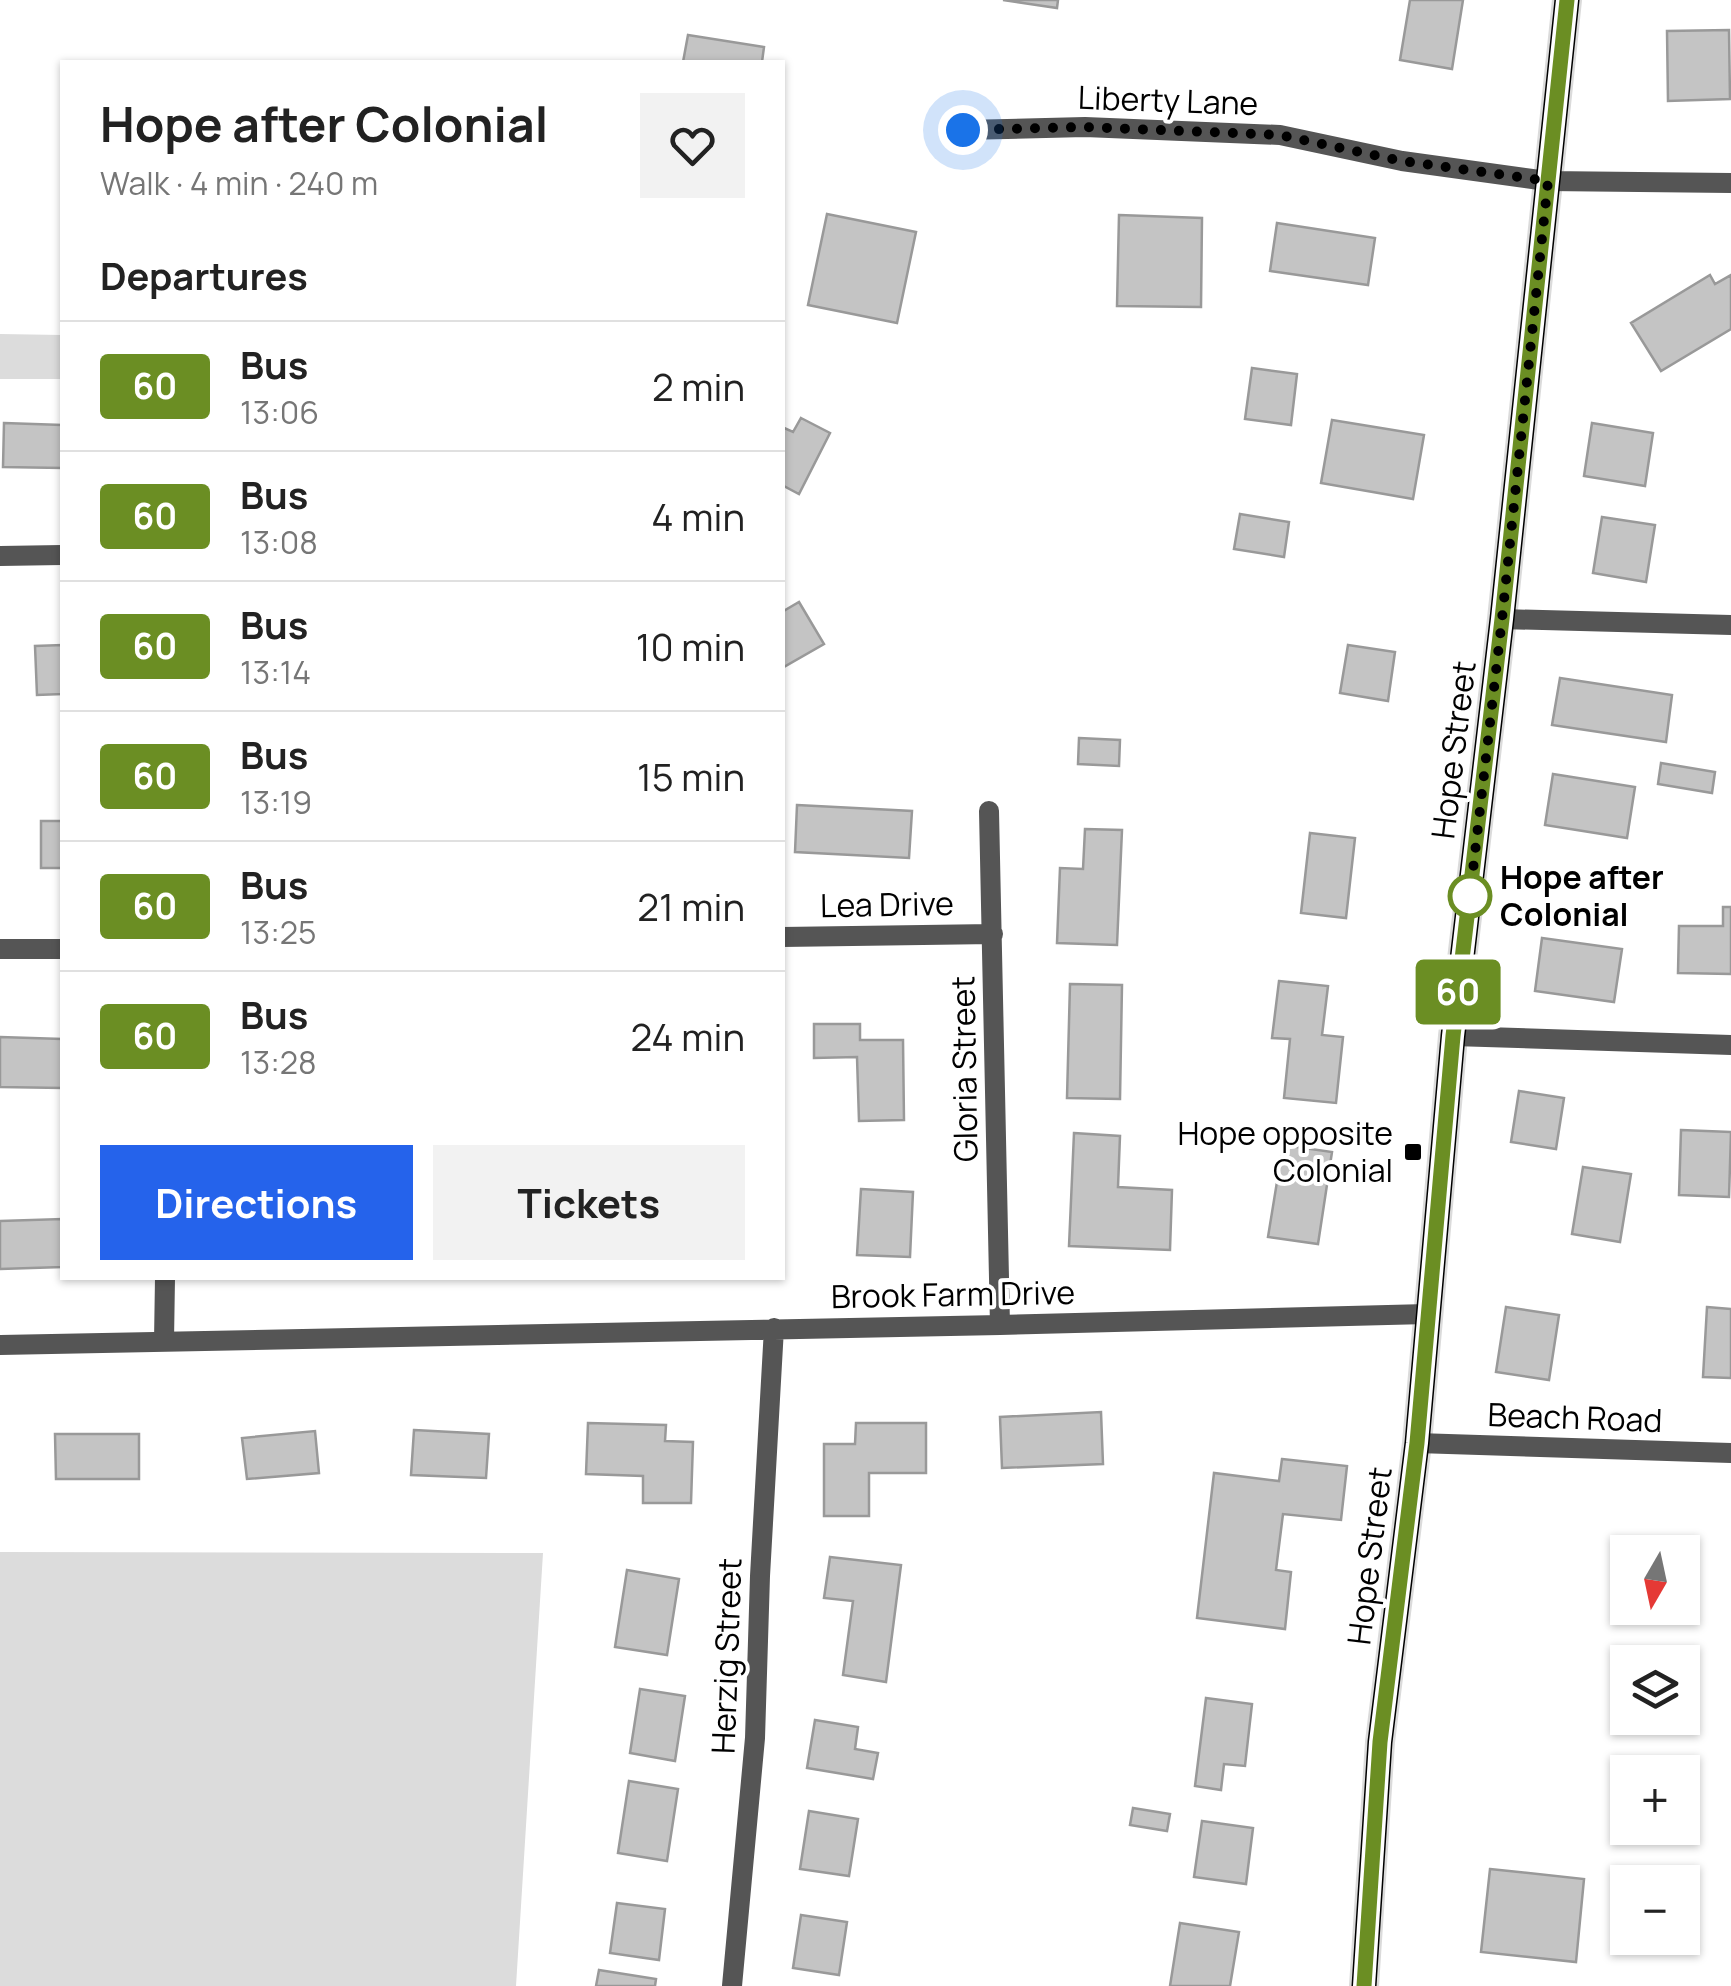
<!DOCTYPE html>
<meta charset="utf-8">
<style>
body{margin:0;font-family:Manrope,sans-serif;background:#f2f2f2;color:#222;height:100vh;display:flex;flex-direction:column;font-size:38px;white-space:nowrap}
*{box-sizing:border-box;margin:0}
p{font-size:32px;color:#767676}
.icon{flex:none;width:55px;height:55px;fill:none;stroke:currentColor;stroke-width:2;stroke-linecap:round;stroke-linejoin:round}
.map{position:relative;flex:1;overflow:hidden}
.sheet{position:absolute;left:60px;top:60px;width:725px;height:1220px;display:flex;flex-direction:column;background:#fff;border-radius:0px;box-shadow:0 2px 8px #0004}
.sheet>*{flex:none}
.badge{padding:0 20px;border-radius:8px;font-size:35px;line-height:65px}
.needle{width:65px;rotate:189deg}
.fabs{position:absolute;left:1610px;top:1535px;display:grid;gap:20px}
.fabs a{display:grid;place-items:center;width:90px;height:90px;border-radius:0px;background:#fff;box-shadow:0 2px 8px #0004;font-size:50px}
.you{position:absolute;width:50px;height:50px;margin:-25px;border:8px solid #fff;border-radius:50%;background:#1a73e8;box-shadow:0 0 0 15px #1a73e833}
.map>.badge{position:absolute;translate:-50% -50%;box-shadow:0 0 0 5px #fff}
h2{padding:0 40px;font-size:38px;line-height:90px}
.round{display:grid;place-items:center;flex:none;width:105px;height:105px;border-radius:0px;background:#f2f2f2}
.headline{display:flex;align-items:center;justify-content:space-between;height:170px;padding:0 40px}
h1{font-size:48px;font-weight:700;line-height:75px}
.primary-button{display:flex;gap:20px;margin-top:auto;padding:20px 40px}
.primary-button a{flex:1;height:115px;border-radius:0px;background:#2563eb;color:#fff;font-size:40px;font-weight:700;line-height:115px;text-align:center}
.primary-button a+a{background:#f2f2f2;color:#222}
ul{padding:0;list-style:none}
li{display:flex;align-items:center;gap:30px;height:130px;padding:0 40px;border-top:2px solid #e0e0e0}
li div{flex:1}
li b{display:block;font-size:38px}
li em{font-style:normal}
li .badge{min-width:110px;font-weight:700;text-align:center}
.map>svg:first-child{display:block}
.green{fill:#dcdcdc}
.building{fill:#c4c4c4;stroke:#999;stroke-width:2.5}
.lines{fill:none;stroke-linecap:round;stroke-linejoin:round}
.primary-casing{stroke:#dbdbdb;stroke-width:30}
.street{stroke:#555;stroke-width:20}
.primary{stroke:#000;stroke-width:25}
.line-casing{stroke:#fff;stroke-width:22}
.line{stroke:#6b8e23;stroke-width:15}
.walk{stroke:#000;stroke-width:10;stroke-dasharray:0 18}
.stop-dot{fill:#fff;stroke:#6b8e23;stroke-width:5}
.poi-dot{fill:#000;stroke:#fff;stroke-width:4}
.labels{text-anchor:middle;stroke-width:8;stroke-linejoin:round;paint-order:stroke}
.street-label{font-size:32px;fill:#000;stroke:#fff}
.stop-label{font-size:32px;font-weight:bold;fill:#000;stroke:#fff;text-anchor:start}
.poi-label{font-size:32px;fill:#000;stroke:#fff;text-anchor:end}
</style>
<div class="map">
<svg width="1731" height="1986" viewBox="0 0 1731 1986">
<rect width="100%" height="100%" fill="#fff"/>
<path class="green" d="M0 334 62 335V379H0Z
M0 1552 543 1553 516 1986H0Z"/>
<path class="building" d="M1003 0H1058L1057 8Z
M1410 0H1463L1452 69 1400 60Z
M1729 30 1730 99 1668 101 1667 31Z
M688 35 764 47 762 62H683Z
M827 214 916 232 897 323 808 305Z
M1119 215 1202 218 1201 307 1117 306Z
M1277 223 1375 238 1368 285 1270 271Z
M1710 275 1715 284 1731 275V329L1661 371 1631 323Z
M1252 368 1297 374 1291 425 1245 419Z
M801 418 830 433 799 494 782 485V427L793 432Z
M1332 420 1424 435 1413 499 1321 483Z
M4 423 62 425V468L3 467Z
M1592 423 1653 433 1645 486 1584 476Z
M1240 514 1289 522 1284 557 1234 549Z
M1602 517 1655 525 1646 582 1593 573Z
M799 602 824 644 782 668V612Z
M62 645V694L37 695 35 646Z
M1348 645 1395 652 1388 701 1340 693Z
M1560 678 1672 695 1666 742 1552 725Z
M1079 738 1120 740 1119 766 1078 764Z
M1661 763 1715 772 1712 793 1658 784Z
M1553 774 1635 787 1627 838 1545 825Z
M797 805 912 811 909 858 795 852Z
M41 821H62V868H41Z
M1085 829 1122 830 1117 945 1057 943 1060 868 1083 869Z
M1310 833 1355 838 1346 918 1301 913Z
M1723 907H1731V974L1678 973 1679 926H1723Z
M1542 938 1622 949 1614 1002 1535 991Z
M1279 981 1328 986 1322 1035 1343 1037 1336 1103 1284 1098 1290 1039 1272 1038Z
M1070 984 1122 985 1120 1099 1067 1098Z
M814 1024H860V1040H903L904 1120 859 1121 857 1057 814 1058Z
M0 1037 62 1039V1088L0 1087Z
M1519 1091 1564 1098 1556 1149 1511 1142Z
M1681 1130 1731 1132 1729 1197 1679 1195Z
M1074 1133 1120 1136 1118 1187 1172 1190 1170 1250 1069 1246Z
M1283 1145 1332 1152 1318 1244 1268 1237Z
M1583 1167 1631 1174 1620 1242 1572 1234Z
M861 1189 913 1192 910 1257 857 1255Z
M62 1219V1267L0 1269V1221Z
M1506 1307 1559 1315 1549 1380 1496 1372Z
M1707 1307 1731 1309V1378L1703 1377Z
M1101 1412 1103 1464 1002 1468 1000 1417Z
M588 1423 666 1425 665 1441 693 1442 691 1503H643V1476L586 1474Z
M856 1423H926V1473H869V1516H824V1444H855Z
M414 1430 489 1434 486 1478 411 1475Z
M315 1431 319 1473 247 1479 242 1438Z
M55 1434H139V1479H56Z
M1282 1459 1347 1466 1341 1520 1283 1514 1276 1570 1291 1572 1285 1629 1197 1618 1214 1473 1279 1481Z
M830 1557 901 1565 886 1682 843 1675 853 1601 824 1598Z
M627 1570 679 1579 667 1655 615 1647Z
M640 1689 685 1696 675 1761 630 1753Z
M1206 1698 1252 1704 1245 1766 1224 1764 1221 1790 1195 1786Z
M815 1720 858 1727 855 1749 878 1753 873 1779 807 1768Z
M629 1781 678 1789 667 1861 618 1853Z
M1133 1808 1170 1814 1167 1831 1130 1825Z
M809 1811 858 1819 849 1876 800 1869Z
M1202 1821 1253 1828 1246 1884 1194 1877Z
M1490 1869 1584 1879 1576 1962 1481 1952Z
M617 1903 665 1909 659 1960 610 1953Z
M801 1915 847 1922 839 1975 793 1968Z
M1180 1923 1239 1932 1230 1986H1170Z
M599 1970 656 1979 655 1986H596Z"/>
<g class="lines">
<defs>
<path id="primary" d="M1364 1986 1380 1742 1417 1443 1453 1036 1502 619 1567 0"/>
</defs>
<use href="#primary" class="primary-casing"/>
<path class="street" d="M963 130 1085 127 1280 135 1402 161 1547 181 1731 183
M0 556 62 555
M1502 619 1731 625
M989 811 1000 1325
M782 937 993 934
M0 949H62
M1453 1036 1731 1045
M164 1341 165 1278
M0 1345 1000 1325 1427 1314
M1417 1443 1731 1453
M732 1986 755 1738 760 1576 774 1328"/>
<use href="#primary" class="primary"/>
</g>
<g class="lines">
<defs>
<path id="line" d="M1364 1986 1380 1742 1417 1443 1453 1036 1502 619 1567 0"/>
</defs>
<use href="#line" class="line-casing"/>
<use href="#line" class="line"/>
<path class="walk" d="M963 130 1085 127 1280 135 1402 161 1548 181 1502 619 1470 896"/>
</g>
<circle class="stop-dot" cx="1470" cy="896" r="20"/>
<rect class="poi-dot" x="1403" y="1142" width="20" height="20" rx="5"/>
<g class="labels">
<g class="street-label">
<text transform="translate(1168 101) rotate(2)" y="11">Liberty Lane</text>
<text transform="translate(1454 750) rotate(-83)" y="11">Hope Street</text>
<text transform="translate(887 905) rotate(-1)" y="11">Lea Drive</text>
<text transform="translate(965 1069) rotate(-91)" y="11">Gloria Street</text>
<text transform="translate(953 1295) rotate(-1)" y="11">Brook Farm Drive</text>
<text transform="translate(1575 1418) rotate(2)" y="11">Beach Road</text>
<text transform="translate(1370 1556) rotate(-83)" y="11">Hope Street</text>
<text transform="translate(727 1656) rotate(-88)" y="11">Herzig Street</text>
</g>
<g class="stop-label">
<text x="1500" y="889">Hope after<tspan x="1500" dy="37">Colonial</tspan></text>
</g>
<g class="poi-label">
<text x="1393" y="1145">Hope opposite<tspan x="1393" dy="37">Colonial</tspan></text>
</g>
</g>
</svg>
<div class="fabs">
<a><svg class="needle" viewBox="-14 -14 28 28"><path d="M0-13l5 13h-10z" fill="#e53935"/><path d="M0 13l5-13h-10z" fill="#767676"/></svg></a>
<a><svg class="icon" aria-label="layers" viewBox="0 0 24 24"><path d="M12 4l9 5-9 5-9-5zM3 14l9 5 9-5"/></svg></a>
<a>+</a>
<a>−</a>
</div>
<div class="you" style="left:963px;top:130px"></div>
<b class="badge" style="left:1458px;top:992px;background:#6b8e23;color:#fff">60</b>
<section class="sheet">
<div class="headline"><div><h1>Hope after Colonial</h1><p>Walk · 4 min · 240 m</p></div><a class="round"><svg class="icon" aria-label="heart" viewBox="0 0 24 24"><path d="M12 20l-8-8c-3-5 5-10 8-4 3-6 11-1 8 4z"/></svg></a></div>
<h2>Departures</h2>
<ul>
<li><span class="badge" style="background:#6b8e23;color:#fff">60</span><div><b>Bus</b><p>13:06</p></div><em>2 min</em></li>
<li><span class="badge" style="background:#6b8e23;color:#fff">60</span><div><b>Bus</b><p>13:08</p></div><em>4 min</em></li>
<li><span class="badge" style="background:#6b8e23;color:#fff">60</span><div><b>Bus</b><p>13:14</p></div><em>10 min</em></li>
<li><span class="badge" style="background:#6b8e23;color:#fff">60</span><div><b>Bus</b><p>13:19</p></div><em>15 min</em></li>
<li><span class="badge" style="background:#6b8e23;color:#fff">60</span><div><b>Bus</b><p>13:25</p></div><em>21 min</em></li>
<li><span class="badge" style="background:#6b8e23;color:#fff">60</span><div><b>Bus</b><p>13:28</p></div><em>24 min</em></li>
</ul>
<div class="primary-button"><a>Directions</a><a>Tickets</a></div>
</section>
</div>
